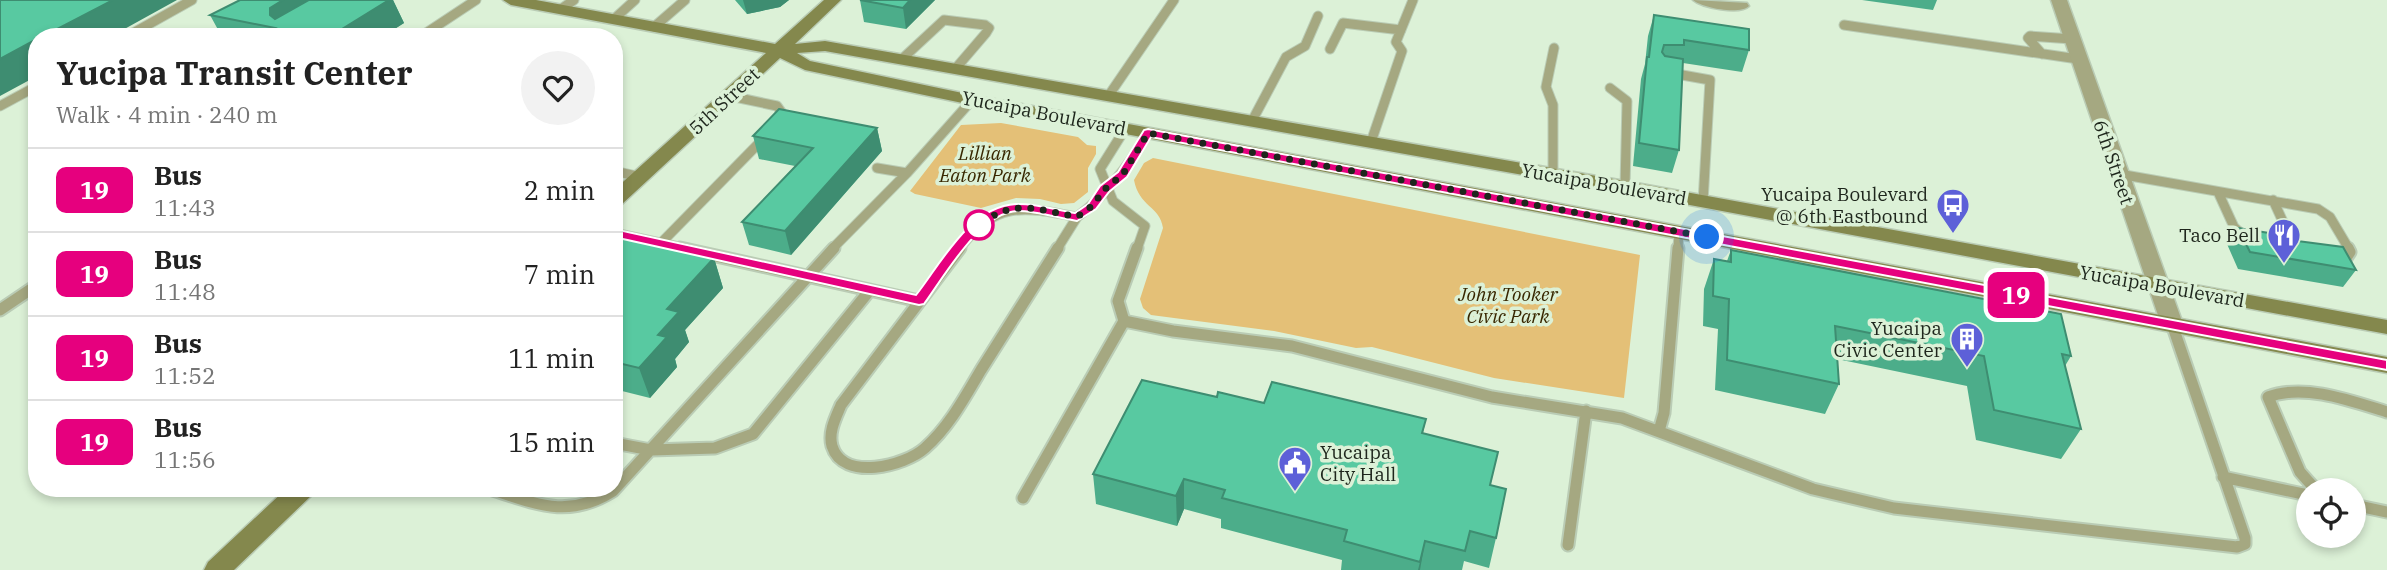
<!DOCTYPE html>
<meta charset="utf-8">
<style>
body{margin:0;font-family:"IBM Plex Serif",serif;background:#f2f2f2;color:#222;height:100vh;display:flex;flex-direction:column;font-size:26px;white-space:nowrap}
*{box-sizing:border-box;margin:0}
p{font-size:23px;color:#767676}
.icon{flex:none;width:38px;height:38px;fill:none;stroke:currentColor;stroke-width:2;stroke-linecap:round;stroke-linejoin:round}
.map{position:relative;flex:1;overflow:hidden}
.side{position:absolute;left:28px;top:28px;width:595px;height:469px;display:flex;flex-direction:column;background:#fff;border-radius:28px;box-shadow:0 4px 10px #0003}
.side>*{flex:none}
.badge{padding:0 14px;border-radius:10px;font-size:24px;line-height:46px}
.controls{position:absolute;left:2296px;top:478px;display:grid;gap:14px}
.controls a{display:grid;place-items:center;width:70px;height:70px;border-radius:50%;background:#fff;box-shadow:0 4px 10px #0003;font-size:35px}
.you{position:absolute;width:35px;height:35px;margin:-18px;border:5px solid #fff;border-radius:50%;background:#1a73e8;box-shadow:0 0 0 10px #1a73e833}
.map>.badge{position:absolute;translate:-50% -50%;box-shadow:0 0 0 4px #fff}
.round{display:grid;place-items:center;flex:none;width:74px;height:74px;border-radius:37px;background:#f2f2f2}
.headline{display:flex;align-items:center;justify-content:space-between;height:119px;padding:0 28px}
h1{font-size:33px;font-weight:800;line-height:52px}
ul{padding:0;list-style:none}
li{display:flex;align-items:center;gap:21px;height:84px;padding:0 28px;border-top:2px solid #e0e0e0}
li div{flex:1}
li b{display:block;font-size:26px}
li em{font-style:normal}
li .badge{min-width:77px;font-weight:700;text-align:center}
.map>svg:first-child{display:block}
.green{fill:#e4c077}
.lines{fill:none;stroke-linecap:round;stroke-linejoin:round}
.service-far1-casing{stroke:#baccb5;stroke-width:11}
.service-casing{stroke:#baccb5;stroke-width:15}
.minor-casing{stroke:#baccb5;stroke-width:3}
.secondary-casing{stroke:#baccb5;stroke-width:3}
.service-far1{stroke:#a5a881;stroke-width:9}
.service{stroke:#a5a881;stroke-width:11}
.minor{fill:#a5a881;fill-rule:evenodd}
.secondary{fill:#84884d;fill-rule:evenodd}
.wall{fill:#4cad8a}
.shaded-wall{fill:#3e8d71}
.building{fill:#58c9a1;stroke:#3e8d71;stroke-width:2}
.line{fill:#e6007e;stroke:#fff;stroke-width:2}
.walk{stroke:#1e261c;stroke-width:7;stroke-dasharray:0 12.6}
.stop-dot{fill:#fff;stroke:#e6007e;stroke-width:3.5}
.labels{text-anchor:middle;stroke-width:7;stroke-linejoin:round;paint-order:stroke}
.street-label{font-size:19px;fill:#1e261c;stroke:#dcf1d7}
.park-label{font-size:19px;font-style:italic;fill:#382700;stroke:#dcf1d7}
.poi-label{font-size:19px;fill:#1e261c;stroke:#dcf1d7;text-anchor:end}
</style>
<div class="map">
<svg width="2387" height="570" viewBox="0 0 2387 570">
<rect width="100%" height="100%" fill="#dcf1d7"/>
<path class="green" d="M1001 123 1078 137 1087 145 1096 146V154L1088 168V192L1074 203 1061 204 1040 199 1016 198 981 208 915 194 910 191 961 125Z
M1153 158 1640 255 1624 398 1494 378 1372 347 1356 348 1274 331 1151 315 1143 308 1140 299 1163 228C1160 206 1139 207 1134 180L1144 163Z"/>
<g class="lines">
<defs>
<path id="service-far1" d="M561 9 574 0
M614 19 635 0
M1844 25 2078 59
M654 27 685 0
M126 37 192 0
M420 37 476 0
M1330 49 1343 23 1401 30
M2042 54 2028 38 2030 36 2072 39
M902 59 944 20 985 25 989 28 986 33 956 68
M1671 73 1710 80 1703 202
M1610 88 1627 101 1625 187
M1109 95 1174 0
M730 96 777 106 782 113 779 121
M0 106 37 86
M1252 121 1286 57 1305 46 1318 16
M1125 129 1100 169 1113 201 1145 226 1137 249
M1371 142 1402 51 1396 42 1413 0
M877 168 907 173 972 100
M614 171 641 177
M2119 174 2318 209 2330 217 2349 249
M1553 175V105L1546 87 1554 48
M2218 192 2234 227 2247 239
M2273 200 2291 239
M1077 217C1107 195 1129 165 1148 133
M614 233 688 249
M661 243 764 138
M832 249 907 173
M959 249C995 201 1022 206 1077 217
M1057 249 1077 217
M1678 249 1679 232"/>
<path id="service" d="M680 248 919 301
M960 248 841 405C836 417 828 432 832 446 843 482 905 466 925 448 949 427 965 397 981 370 1007 329 1032 289 1058 248
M2338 258H2346L2350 252 2348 248
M0 310 37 285
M1124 321 1173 331 1292 346 1492 397 1622 418 1813 489 1894 508 2237 547 2245 544V538L2172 324
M1659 431 1664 413 1678 248
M614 443 651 450 715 448 753 434 870 290
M2223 477 2308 495
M487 488C534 503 567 520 613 491L834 248
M2316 490 2300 472 2268 397C2304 383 2352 401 2387 412
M1023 498 1124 321 1118 301 1137 248
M2354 505 2387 512
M1568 545 1586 411"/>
<path id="minor" d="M1693 0 1747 3 1749 6C1740 15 1702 8 1693 0Z
M2051 0H2067L2183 324 2180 329 2172 331 2164 329 2161 324Z"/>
<path id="secondary" d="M503 0H536L775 44 824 0H841L795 44 825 41 1625 181 2387 320V334L1625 193 825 51 797 53 810 61 972 95 2387 357V373L972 105 805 70 780 58 621 205 614 207V190L766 53 511 5Z
M287 488H315L312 495 234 570H204L208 562Z"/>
</defs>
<use href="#service-far1" class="service-far1-casing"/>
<use href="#service" class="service-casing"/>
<use href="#minor" class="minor-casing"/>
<use href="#secondary" class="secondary-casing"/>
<use href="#service-far1" class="service-far1"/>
<use href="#service" class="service"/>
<use href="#minor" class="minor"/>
<use href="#secondary" class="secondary"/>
</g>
<path class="wall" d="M240 0H393L404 23 382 37H222L210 15Z
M735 0H789L780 7 747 14Z
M860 0H935L906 29 864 22Z
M1862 0H1937L1933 10Z
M1654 15 1749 50 1742 72 1683 63 1679 150 1672 173 1633 166 1641 79 1645 64 1648 36Z
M877 128 882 151 791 255 749 245 742 222 795 166 759 159 753 136Z
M2238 228 2282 239 2356 270 2343 287 2238 269 2227 244Z
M614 245 714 258 723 288 685 330 689 342 675 359 677 367 650 398 614 389Z
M1731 250 2071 356 2065 366 2081 429 2061 459 1976 440 1967 386 1837 359 1839 384 1825 414 1715 390 1718 329 1703 326 1704 289 1714 259 1727 261Z
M1217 397 1264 403 1426 419 1423 433 1490 485 1496 538 1489 568 1464 561 1462 570H1341L1342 560 1221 528V519L1184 509 1177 526 1096 504 1093 474Z"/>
<path class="shaded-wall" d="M113 0H177L110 37H42Z
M283 0H311L283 33 270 15V8Z
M389 0H393L404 23 382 37H329Z
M743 0H789L780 7 747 14Z
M910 0H935L906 29 903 8Z
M37 39V76L0 96V59Z
M877 128 882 151 791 255 785 231Z
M714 258 723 288 685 330 689 342 675 359 677 367 650 398 639 368 658 335 667 309Z
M1184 479V509L1177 526 1176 496Z
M1425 541 1420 570H1418L1420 562Z"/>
<path class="building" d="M0 0H113L42 37H37V39L0 59Z
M240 0H283L270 8V15L275 19 309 0H389L329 37H259L275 28 210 15Z
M860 0H910L903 8Z
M1654 15 1749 29V50L1684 40V45H1664L1662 52 1665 56 1683 59 1679 150 1639 143 1647 57H1649Z
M779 109 877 128 785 231 742 222 813 148 753 136Z
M2238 228 2269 233 2282 239 2343 247 2356 270 2250 252Z
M621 238 714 258 667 309 679 312 658 335 667 337 639 368 614 362V245Z
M1731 250 2061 314 2071 356 2062 354 2081 429 1994 410 1984 356 1835 326 1839 384 1727 360 1729 299 1713 296 1714 259 1731 262Z
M1142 380 1217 397 1218 392 1264 403 1272 382 1426 419 1422 433 1498 452 1490 485 1506 489 1496 538 1470 531 1465 551 1425 541 1420 562 1344 541 1347 530 1222 498 1225 490 1184 479 1176 496 1093 474Z"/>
<path class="line" d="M1148 129 2387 360V370L1151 137 1127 177 1109 192 1096 209 1077 221C1058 218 1037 211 1018 211 981 211 944 277 924 304L919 305 614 237 608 233 614 229 916 295C942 262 969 207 1016 204 1035 203 1056 210 1075 213L1088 204 1100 186 1118 172 1144 130Z"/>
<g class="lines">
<path class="walk" d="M979 225 972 232C1009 197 1031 208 1077 217L1092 206 1105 189 1123 174 1148 133 1707 237"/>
</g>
<defs>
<symbol id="bus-pin" viewBox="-11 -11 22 30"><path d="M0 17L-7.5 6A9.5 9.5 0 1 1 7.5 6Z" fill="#5d60d8" stroke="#dcf1d7"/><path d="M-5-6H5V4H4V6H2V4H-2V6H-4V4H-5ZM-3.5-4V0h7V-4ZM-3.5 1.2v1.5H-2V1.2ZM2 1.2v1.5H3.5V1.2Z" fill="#fff"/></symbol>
<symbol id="restaurant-pin" viewBox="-11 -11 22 30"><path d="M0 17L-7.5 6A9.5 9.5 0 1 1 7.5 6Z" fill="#5d60d8" stroke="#dcf1d7"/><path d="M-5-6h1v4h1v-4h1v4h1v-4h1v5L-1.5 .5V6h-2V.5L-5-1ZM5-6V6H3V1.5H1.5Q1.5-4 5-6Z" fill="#fff"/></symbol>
<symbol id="building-pin" viewBox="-11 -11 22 30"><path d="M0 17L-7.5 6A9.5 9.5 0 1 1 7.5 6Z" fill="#5d60d8" stroke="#dcf1d7"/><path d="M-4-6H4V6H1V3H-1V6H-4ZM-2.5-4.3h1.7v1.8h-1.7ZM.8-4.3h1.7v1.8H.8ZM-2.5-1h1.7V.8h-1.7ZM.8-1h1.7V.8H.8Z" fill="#fff"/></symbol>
<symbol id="civic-pin" viewBox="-11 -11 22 30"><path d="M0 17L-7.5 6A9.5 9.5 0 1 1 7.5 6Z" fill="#5d60d8" stroke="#dcf1d7"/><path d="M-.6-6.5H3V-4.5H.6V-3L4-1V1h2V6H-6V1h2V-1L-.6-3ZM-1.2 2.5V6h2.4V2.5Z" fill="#fff"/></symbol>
</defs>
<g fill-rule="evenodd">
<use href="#bus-pin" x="1934" y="186" width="38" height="52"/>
<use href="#restaurant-pin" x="2265" y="216" width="38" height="52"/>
<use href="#building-pin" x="1948" y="320" width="38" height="52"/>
<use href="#civic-pin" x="1276" y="444" width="38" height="52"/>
</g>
<circle class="stop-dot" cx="979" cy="225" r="14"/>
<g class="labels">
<g class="street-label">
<text transform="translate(724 101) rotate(-43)" y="7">5th Street</text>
<text transform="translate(1044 113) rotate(11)" y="7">Yucaipa Boulevard</text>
<text transform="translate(2114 162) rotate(71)" y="7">6th Street</text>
<text transform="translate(1604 184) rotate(10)" y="7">Yucaipa Boulevard</text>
<text transform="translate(2162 286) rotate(10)" y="7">Yucaipa Boulevard</text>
</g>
<g class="park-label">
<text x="985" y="160">Lillian<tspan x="985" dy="22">Eaton Park</tspan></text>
<text x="1508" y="301">John Tooker<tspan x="1508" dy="22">Civic Park</tspan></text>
</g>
<g class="poi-label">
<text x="1928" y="201">Yucaipa Boulevard<tspan x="1928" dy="22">@ 6th Eastbound</tspan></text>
<text x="2260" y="242">Taco Bell</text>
<text x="1942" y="335">Yucaipa<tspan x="1942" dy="22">Civic Center</tspan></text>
<text x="1320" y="459" text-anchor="start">Yucaipa<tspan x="1320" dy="22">City Hall</tspan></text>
</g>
</g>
</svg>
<div class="controls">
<a><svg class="icon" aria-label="locate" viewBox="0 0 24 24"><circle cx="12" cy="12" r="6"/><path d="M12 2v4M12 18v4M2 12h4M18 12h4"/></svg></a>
</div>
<div class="you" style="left:1707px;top:237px"></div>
<b class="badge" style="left:2016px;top:295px;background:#e6007e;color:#fff">19</b>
<section class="side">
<div class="headline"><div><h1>Yucipa Transit Center</h1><p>Walk · 4 min · 240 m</p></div><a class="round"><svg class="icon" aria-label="heart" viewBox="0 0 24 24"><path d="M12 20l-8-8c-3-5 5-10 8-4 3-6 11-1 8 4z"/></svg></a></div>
<ul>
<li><span class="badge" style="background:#e6007e;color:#fff">19</span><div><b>Bus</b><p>11:43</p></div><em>2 min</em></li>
<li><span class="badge" style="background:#e6007e;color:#fff">19</span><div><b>Bus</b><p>11:48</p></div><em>7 min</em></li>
<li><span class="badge" style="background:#e6007e;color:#fff">19</span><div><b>Bus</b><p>11:52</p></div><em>11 min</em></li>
<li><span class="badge" style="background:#e6007e;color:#fff">19</span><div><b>Bus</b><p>11:56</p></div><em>15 min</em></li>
</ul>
</section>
</div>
